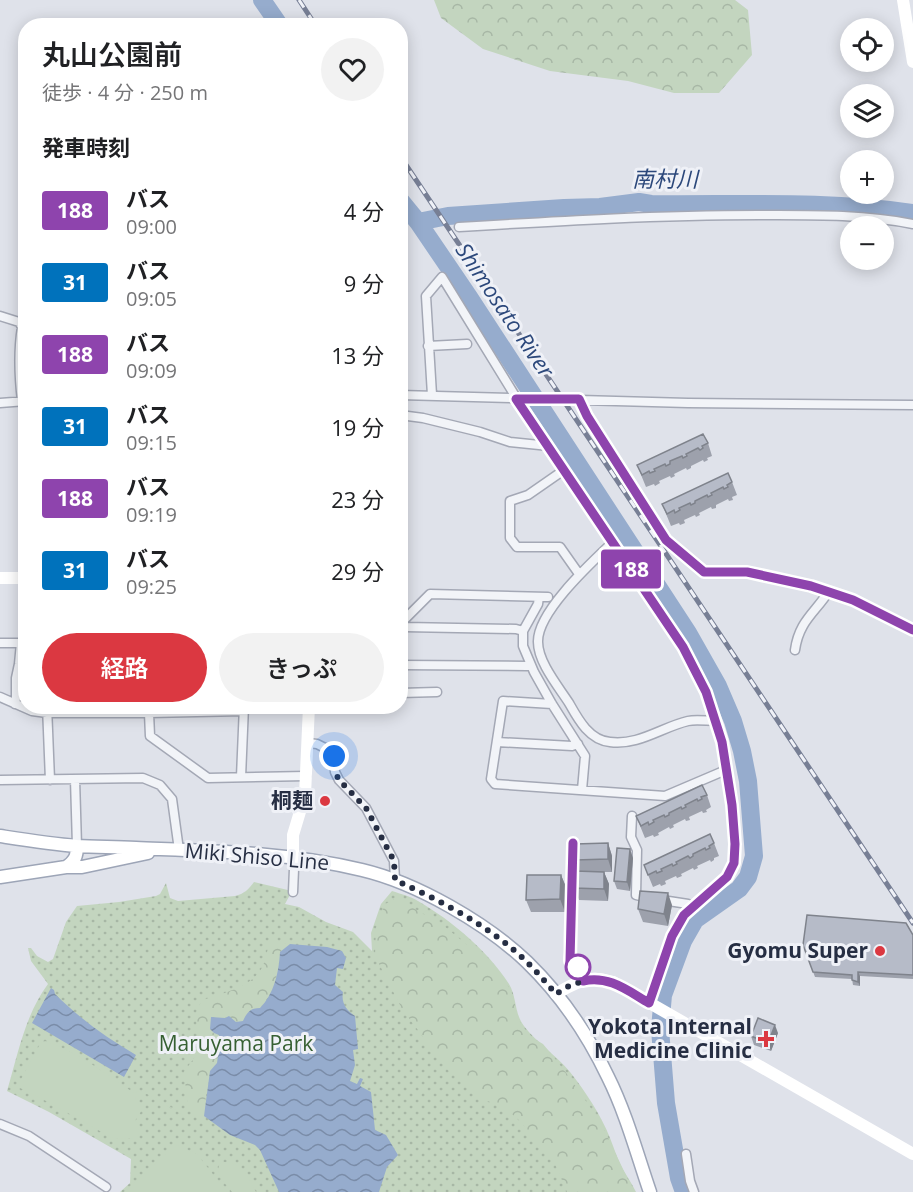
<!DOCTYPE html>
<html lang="ja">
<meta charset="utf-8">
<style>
body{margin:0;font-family:"Open Sans","Noto Sans JP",sans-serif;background:#f2f2f2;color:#202124;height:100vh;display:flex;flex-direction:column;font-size:22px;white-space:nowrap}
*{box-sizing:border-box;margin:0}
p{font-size:20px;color:#757577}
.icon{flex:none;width:33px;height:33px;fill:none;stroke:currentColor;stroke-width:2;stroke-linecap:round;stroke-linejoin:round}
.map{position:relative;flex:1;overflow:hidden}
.sheet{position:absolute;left:18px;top:18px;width:390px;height:696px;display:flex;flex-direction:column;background:#fff;border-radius:24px;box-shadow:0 3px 15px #0003}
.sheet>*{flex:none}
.badge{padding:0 12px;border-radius:4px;font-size:21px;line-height:39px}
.fabs{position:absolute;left:840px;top:18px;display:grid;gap:12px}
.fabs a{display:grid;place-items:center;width:54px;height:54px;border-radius:50%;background:#fff;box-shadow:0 3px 15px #0003;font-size:30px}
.you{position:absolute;width:30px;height:30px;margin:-15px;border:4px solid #fff;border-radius:50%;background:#1a73e8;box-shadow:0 0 0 9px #1a73e833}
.map>.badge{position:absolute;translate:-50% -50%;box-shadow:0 0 0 3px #fff}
h2{padding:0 24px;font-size:22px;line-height:54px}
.round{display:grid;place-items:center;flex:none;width:63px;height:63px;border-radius:32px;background:#f2f2f2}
.head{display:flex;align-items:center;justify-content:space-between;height:102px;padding:0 24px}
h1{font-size:28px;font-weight:600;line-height:45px}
.primary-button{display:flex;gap:12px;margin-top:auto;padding:12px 24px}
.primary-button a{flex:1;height:69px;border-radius:36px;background:#db3841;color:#fff;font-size:24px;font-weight:600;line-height:69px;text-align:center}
.primary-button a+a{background:#f2f2f2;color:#202124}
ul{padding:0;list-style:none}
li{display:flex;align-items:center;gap:18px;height:72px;padding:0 24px}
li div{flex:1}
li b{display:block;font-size:22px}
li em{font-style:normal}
li .badge{min-width:66px;font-weight:700;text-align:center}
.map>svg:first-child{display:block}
.grass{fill:url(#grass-dots)}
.forest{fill:url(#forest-crowns)}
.pitch{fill:#c3d5bf}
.water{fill:url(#water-waves)}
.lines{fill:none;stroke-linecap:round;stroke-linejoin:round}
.river{stroke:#96accd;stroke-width:18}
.street-casing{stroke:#a4a8b5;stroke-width:11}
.primary-casing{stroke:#9da5b7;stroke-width:15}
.street{stroke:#f2f4f8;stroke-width:8}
.secondary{stroke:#fff;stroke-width:12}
.primary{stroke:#fff;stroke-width:12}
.rail-casing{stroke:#777f95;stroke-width:5}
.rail{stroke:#eff1f7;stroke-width:3;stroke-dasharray:9;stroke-linecap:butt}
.wall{fill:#9da1ac}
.shaded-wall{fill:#7f838c}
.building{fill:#b6bbc8;stroke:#7f838c;stroke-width:1.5}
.line-casing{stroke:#fff;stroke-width:14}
.line{stroke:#8e44ad;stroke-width:9}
.walk{stroke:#262e43;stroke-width:6;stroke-dasharray:0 10.8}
.poi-dot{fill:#db3841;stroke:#eff1f7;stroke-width:2}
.stop-dot{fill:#fff;stroke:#8e44ad;stroke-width:3}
.labels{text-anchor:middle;stroke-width:6;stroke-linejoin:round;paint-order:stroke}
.poi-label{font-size:21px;font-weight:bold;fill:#262e43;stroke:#eff1f7;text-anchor:end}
.street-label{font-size:21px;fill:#262e43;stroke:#eff1f7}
.park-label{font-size:21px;fill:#366032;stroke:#eff1f7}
.water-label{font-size:22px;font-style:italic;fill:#2c487b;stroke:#eff1f7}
</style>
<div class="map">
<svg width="913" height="1192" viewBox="0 0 913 1192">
<defs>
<pattern id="grass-dots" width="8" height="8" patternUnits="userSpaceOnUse" patternTransform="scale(1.5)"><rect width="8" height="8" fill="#c3d5bf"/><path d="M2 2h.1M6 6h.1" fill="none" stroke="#a7b7a5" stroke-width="1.8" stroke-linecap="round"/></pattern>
<pattern id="forest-crowns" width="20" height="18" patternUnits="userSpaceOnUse" patternTransform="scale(1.5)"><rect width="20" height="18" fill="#c3d5bf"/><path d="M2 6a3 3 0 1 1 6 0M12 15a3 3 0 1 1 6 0" fill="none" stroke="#a7b7a5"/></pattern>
<pattern id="water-waves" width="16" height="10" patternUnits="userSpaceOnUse" patternTransform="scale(1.5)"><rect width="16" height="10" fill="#96accd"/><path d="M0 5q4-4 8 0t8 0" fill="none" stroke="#7a8ca8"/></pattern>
</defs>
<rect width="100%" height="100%" fill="#dfe2ea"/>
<path class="grass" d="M254 882 292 891 285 904 299 907 326 922 353 932 372 951 371 933 381 904 392 891C401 894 410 896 418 901 451 920 488 951 509 984 517 997 514 1013 524 1026 537 1043 556 1055 570 1072 585 1091 601 1115 610 1138 614 1148 617 1158 622 1168 627 1176 632 1184 636 1192H120L130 1183 131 1159 49 1112 7 1091C18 1054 25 1015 48 984L31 961 28 948H31L37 956 48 962 53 959 66 922 77 906 119 902 156 896 160 894 166 883 170 898 178 901 235 896C244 894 249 889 254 882Z"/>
<path class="forest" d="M434 0H735L748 10 752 55 719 93H674L628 81 550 71 483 49 441 18Z
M395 899 402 901 445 927 496 968 510 989 513 996 518 1019 525 1029 533 1038 543 1044 553 1056 570 1078 601 1123 634 1192H567L553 1159 516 1117 502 1107 478 1097 448 1070 402 1009 375 956 376 928 385 904Z
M270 941 289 944 280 952C279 972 274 993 260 1008 251 1008 247 1012 243 1021L235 1022 229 1016 225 1018 210 1017 209 1029 213 1033 219 1035 220 1042 217 1063 210 1071 203 1115 197 1116 188 1107 184 1072C189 1064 199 1054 200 1044 200 1031 191 1016 200 1004 204 998 210 998 216 996 234 990 257 983 264 963 266 956 268 948 270 941Z"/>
<path class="pitch" d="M45 1041C78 1052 106 1074 134 1093L139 1091 148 1092 183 1115 147 1094H139L136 1097 135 1101 142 1110 136 1119 135 1123 139 1129 133 1138 114 1139 50 1103 20 1088V1081L40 1044Z
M176 1145 197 1154 227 1192H124Z
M221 1162C241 1161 248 1176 256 1192H232C225 1183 213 1173 221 1162Z"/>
<path class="water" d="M290 944 327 947 342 951 346 958 343 969 337 968 335 985 343 992C341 1003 346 1010 355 1016L358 1049 353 1050 355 1065 350 1081 357 1084 360 1078 363 1079 360 1086 371 1092 375 1130 386 1135 398 1155 387 1167 379 1192H279L260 1150 255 1145 230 1135 204 1116 210 1071 217 1063 220 1042 219 1035 214 1033 210 1029 211 1017 225 1018 229 1016 236 1022 243 1021C247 1012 251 1008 260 1008 274 994 279 972 280 952Z
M51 988 54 990 55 994C79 1018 107 1038 136 1055L124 1077 32 1023Z"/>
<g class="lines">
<path class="river" d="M262 0 280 26
M400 200 418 222 469 297 688 633 718 686 733 721 742 751 748 781 754 856 748 877 739 889 695 920 683 941 663 995 660 1029 666 1103 679 1178 684 1192
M418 222 448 216 564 208 600 207 639 202 651 204C738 205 826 200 913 213"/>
<defs>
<path id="street" d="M459 227C559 221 659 215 759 215 810 215 863 214 913 224
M0 316 19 322 22 327C18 352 19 376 22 401
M428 346 467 344
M400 395 688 403 913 405
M432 395 426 296 442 277 517 399 683 647 706 691 722 743 732 805 736 844 734 863 727 877 684 915 672 936 649 1003
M579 399 587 416 666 540 704 572H747L811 586 853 600 913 630
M0 403 26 401
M400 415 423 418 480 432 510 442 549 446
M564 470 528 495 510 501V538L517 547H560L579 574
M613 542C592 562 537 612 538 642 538 662 558 686 569 703 578 719 589 740 610 742 638 746 662 727 688 721 696 719 707 721 715 721
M539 597 538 604 523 631V646L534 672 552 704 585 756 582 790
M401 623 405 627 516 629 523 631
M400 624 430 594 548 597
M0 643H25
M795 650C799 621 815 613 829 591
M400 665 527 666 531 665
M400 693 437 692
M0 697 32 711 47 713H149L244 711
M15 704 16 698V678L19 664 21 643
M552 704 503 701 491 779 495 784 665 796 726 770
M47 706 50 780
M149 713 150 736 208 778 306 776
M497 742 572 746 578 744
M308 743 317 744 325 748 334 756 335 772 339 780 366 808 394 861 395 880
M241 777 244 706
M75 779 77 846
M0 780 143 778 160 785 172 799 179 850
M632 816 631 837 637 850 636 895 649 898
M573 843 569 953 570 961 582 970 583 981
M293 857 294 869 293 892
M662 900 688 904 693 908
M0 1124 29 1136 106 1187
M686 1154 690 1181 694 1192"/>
<path id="primary" d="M0 836C26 840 51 844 77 846 96 847 116 847 136 848 211 851 288 852 362 870 417 883 486 923 527 962 560 994 588 1035 608 1077 626 1113 637 1154 650 1192
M66 867H82L148 853
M0 877 66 867C75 861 77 856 77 846"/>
</defs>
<use href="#street" class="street-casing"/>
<use href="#primary" class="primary-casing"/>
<use href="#street" class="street"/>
<path class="secondary" d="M903 0 913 62
M0 578H26
M293 857V835L305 795 309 706
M556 994C567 987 580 980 593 979 599 978 607 981 613 982L913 1154"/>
<use href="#primary" class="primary"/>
<defs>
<path id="rail" d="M299 0 316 26
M400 156 913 923"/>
</defs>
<use href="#rail" class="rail-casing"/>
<use href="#rail" class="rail"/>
</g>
<path class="wall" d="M708 443 712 456 707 458 708 460 704 462 703 460 691 466V468L687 470 686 468 674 474 675 476 671 478 670 476 659 481 660 483 655 486 654 484 646 487 637 465Z
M732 482 737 495 732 497 733 500 729 501 728 499 716 505V508L712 509 711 507 699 513 700 515 696 517 695 515 684 520 685 523 680 525 679 523 671 526 662 504Z
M707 795 711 807 706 810 707 812 703 813 702 811 689 817 690 820 686 821 685 819 673 825 674 827 670 829 669 827 658 833 659 835 654 837 653 835 645 838 636 816Z
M608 843 612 856V872H604L609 884 608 901 579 900 574 888 579 871 575 860Z
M714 843 719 856 714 858V860L711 862 710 860 697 866 698 868 694 870 693 868 681 874 682 876 677 878 676 876 665 881 666 884 661 886 660 884 653 887 644 865Z
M633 858 630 891 617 889 614 881Z
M561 875 566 887 565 912H531L526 900Z
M672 905 668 926 643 922 638 909Z
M913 935V979L860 976V986L853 985 852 979 815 977 803 945Z
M778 1033 771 1051 754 1045 751 1036Z"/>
<path class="shaded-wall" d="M608 843 612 856V872L608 859Z
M630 849 633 858 630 891 627 882Z
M604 872 609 884 608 901 604 889Z
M561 875 566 887 565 912 560 899Z
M668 893 672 905 668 926 664 914Z
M858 972 860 976V986L858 982Z
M775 1025 778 1033 771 1051 768 1043Z"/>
<path class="building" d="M703 434 708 443 702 446 703 448 700 450 698 448 686 454 687 456 683 458 682 456 670 461V464L666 466 665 464 654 469 655 471 650 473 649 471 642 475 637 465Z
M728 473 732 482 727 485 728 487 724 489 723 487 711 493 712 495 708 497 707 495 695 501V503L691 505 690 503 679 508 680 510 675 513 674 510 667 514 662 504Z
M702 785 707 795 701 797 702 799 698 801 697 799 685 805 686 807 682 809 681 807 669 813V815L665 817 664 815 653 820 654 822 649 825 648 822 641 826 636 816Z
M710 834 714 843 709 846 710 848 706 850 705 848 693 854V856L690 858 688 856 676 862 677 864 673 866 672 864 661 869 662 871 657 873 656 871 648 875 644 865Z
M608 843V859L575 860V844Z
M617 848 630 849 627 882 614 881Z
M575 871 604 872V889L574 888Z
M527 875H561L560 899 526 900Z
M640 891 668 893 664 914 638 909Z
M807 915 906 923 913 935V975L858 972V982L852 980V975L813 972 803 945Z
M758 1018 775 1025 768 1043 751 1036Z"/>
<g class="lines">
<defs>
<path id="line" d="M573 843 570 961 582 970 583 981C609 975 628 991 649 1003L672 936 684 915 727 877 734 863 735 844 732 805 722 742 706 692 683 647 516 399H579L587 416 666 540 704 572H747L811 586 853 600 913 630"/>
</defs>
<use href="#line" class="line-casing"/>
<use href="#line" class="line"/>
<path class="walk" d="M334 756 335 772 339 780 366 808 394 861 395 880C441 901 492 927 528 963 538 973 547 984 556 994L567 987 583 981 582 970 578 967"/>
</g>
<g class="poi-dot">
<circle cx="325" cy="801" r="6"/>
<circle cx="880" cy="951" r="6"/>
<path d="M763 1030h6v6h6v6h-6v6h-6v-6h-6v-6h6z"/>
</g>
<circle class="stop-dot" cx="578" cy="967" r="12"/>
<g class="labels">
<g class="poi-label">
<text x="313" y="808">桐麺</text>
<text x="868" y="958">Gyomu Super</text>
<text x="752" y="1034">Yokota Internal<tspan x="752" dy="24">Medicine Clinic</tspan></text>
</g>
<g class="street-label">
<text transform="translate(257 857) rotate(5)" y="7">Miki Shiso Line</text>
</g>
<g class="park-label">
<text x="236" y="1051">Maruyama Park</text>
</g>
<g class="water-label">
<text x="665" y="187">南村川</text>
<text transform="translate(505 310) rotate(56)" y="8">Shimosato River</text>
</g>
</g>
</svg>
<div class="fabs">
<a><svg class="icon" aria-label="locate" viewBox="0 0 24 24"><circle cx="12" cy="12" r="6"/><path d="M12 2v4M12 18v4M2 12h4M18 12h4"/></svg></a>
<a><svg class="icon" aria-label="layers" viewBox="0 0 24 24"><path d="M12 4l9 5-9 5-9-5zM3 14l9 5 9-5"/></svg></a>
<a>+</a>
<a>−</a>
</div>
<div class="you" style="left:334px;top:756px"></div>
<b class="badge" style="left:631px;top:569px;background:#8e44ad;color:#fff">188</b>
<section class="sheet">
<div class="head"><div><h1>丸山公園前</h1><p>徒歩 · 4 分 · 250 m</p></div><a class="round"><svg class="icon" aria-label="heart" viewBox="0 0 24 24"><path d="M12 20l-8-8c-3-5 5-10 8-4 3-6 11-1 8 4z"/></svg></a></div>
<h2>発車時刻</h2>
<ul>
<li><span class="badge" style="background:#8e44ad;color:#fff">188</span><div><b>バス</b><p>09:00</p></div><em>4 分</em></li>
<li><span class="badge" style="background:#0072bc;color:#fff">31</span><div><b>バス</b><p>09:05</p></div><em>9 分</em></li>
<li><span class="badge" style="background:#8e44ad;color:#fff">188</span><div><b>バス</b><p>09:09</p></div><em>13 分</em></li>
<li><span class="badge" style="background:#0072bc;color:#fff">31</span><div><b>バス</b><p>09:15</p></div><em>19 分</em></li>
<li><span class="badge" style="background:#8e44ad;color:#fff">188</span><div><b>バス</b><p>09:19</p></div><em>23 分</em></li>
<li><span class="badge" style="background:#0072bc;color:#fff">31</span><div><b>バス</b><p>09:25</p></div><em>29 分</em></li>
</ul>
<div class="primary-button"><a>経路</a><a>きっぷ</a></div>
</section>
</div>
